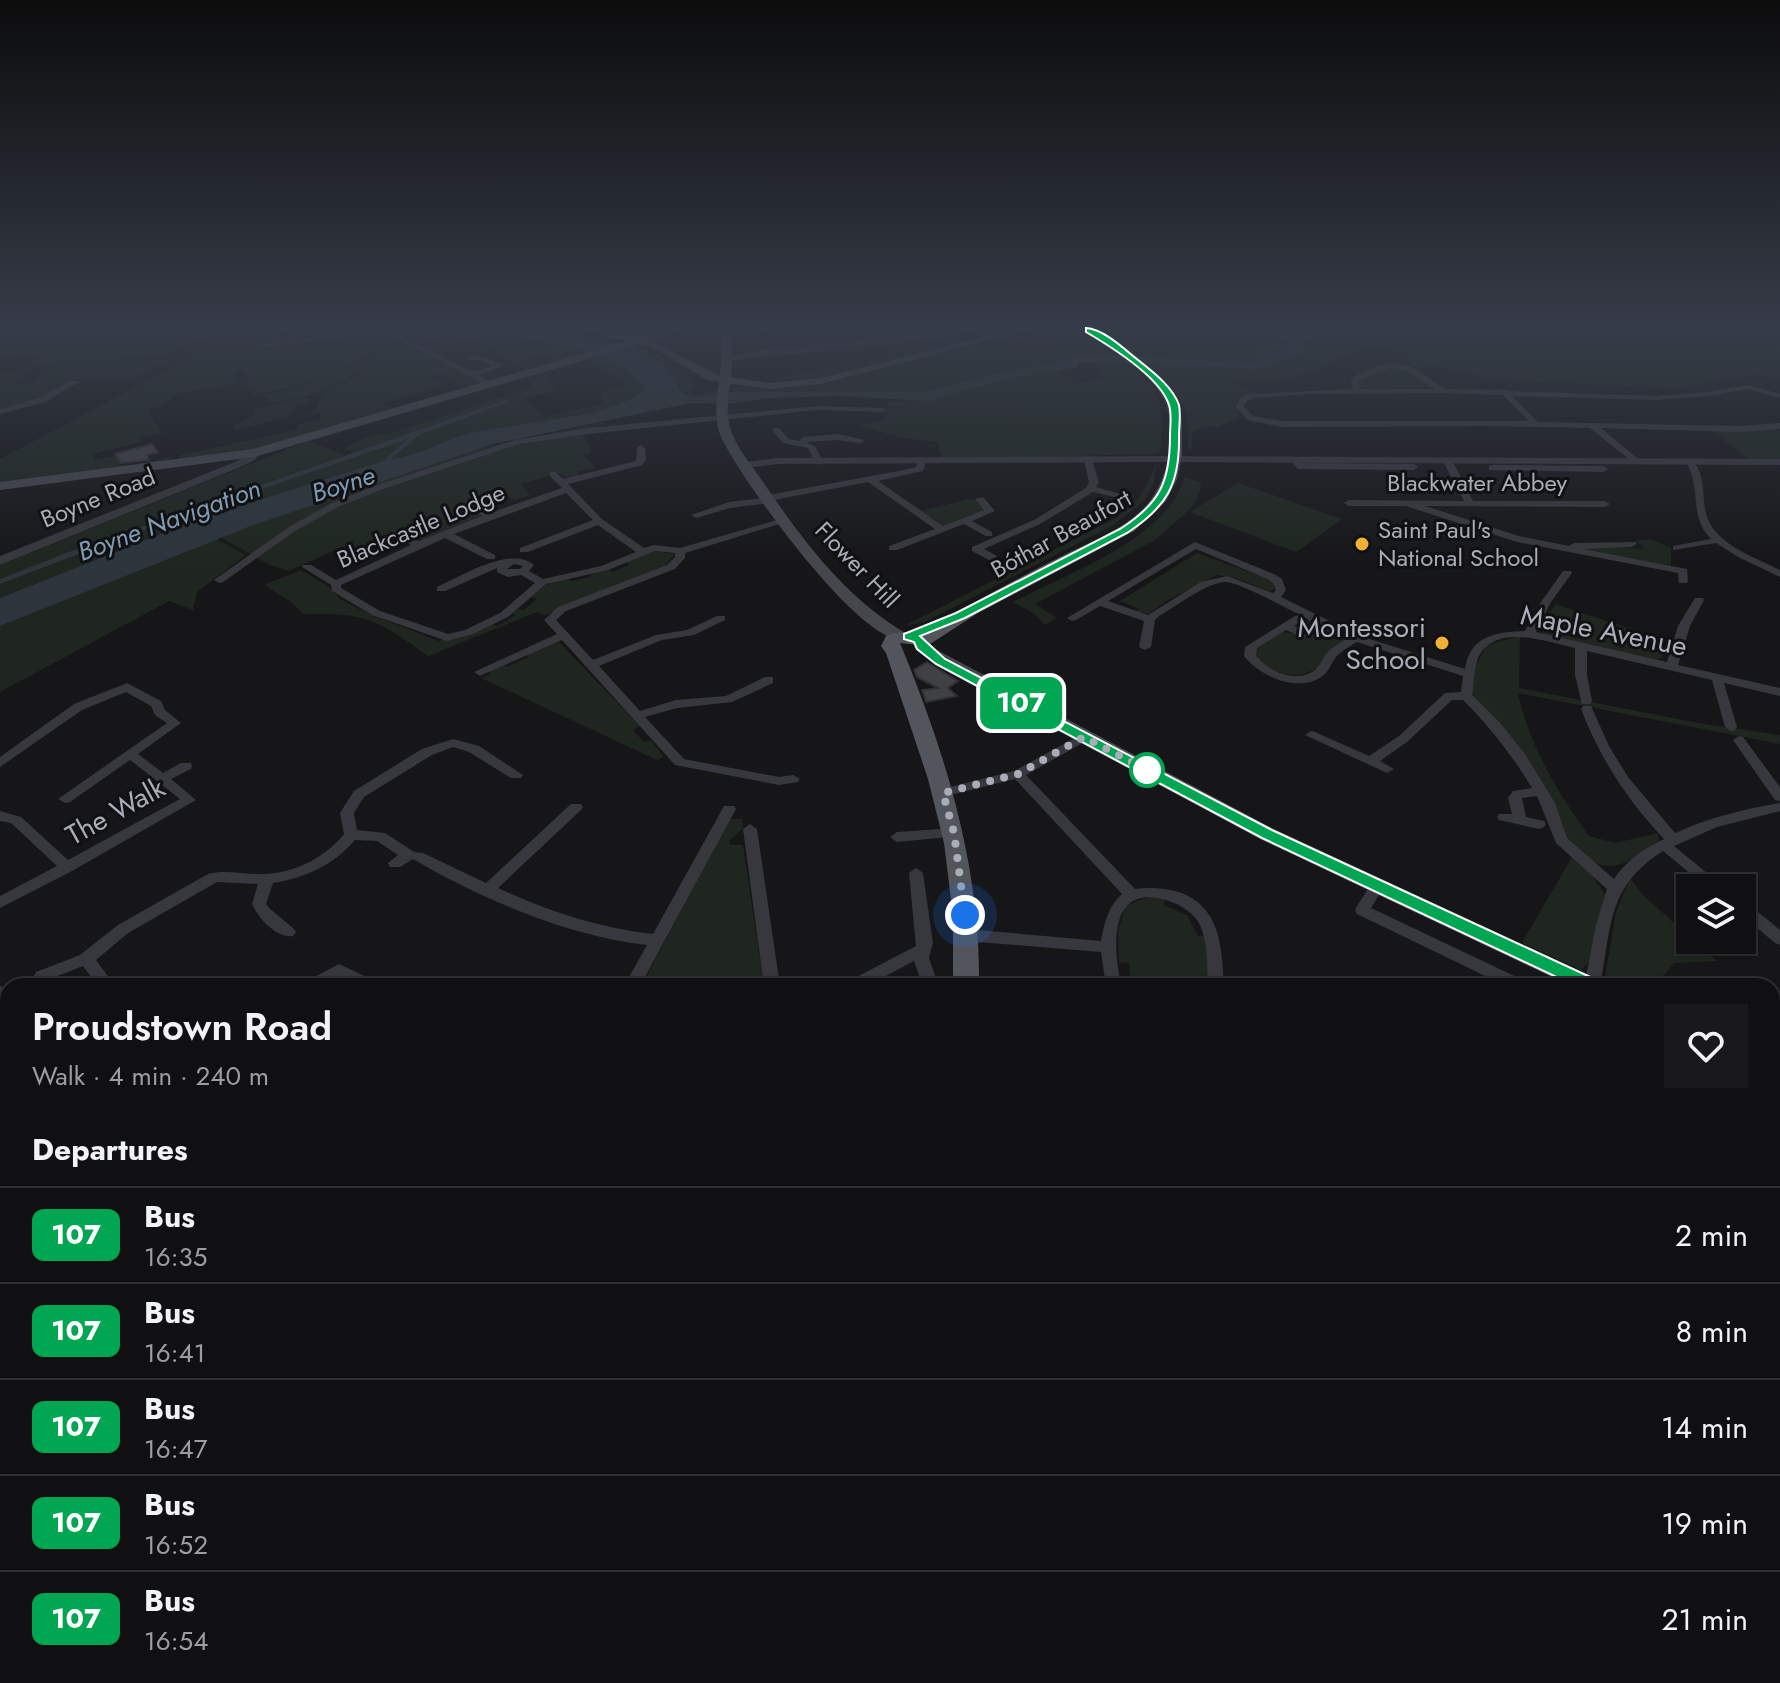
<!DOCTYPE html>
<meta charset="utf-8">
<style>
body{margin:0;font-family:Jost,sans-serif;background:#19191b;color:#f1f3f6;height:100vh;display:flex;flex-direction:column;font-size:30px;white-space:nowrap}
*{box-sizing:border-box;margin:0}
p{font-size:26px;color:#9c9d9f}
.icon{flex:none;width:44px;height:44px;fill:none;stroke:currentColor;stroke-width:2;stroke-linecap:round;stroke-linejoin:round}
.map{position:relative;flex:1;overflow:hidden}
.details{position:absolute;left:0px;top:978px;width:1780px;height:706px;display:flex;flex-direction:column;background:#101012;border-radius:24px 24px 0 0;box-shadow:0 2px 6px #0004,0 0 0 2px #303032}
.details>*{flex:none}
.badge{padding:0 16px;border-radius:12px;font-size:28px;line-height:52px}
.fabs{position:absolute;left:1676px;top:874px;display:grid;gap:16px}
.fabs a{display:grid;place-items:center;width:80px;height:80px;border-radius:0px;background:#101012;box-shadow:0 2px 6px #0004,0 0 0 2px #303032;font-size:40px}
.you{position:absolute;width:40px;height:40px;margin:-20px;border:6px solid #fff;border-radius:50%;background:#1a73e8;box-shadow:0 0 0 12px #1a73e833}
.map>.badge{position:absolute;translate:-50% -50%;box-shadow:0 0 0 4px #fff}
h2{padding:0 32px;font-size:30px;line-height:72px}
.round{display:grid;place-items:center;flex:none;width:84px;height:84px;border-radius:0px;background:#19191b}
.summary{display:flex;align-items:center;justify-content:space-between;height:136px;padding:0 32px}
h1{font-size:38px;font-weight:600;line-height:60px}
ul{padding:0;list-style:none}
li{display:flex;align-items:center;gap:24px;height:96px;padding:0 32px;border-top:2px solid #303032}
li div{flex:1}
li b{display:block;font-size:30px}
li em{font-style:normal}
li .badge{min-width:88px;font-weight:700;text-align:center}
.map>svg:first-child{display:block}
.green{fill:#1e261f}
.water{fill:#2c353c}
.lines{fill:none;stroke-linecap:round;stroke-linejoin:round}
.canal{fill:#2c353c;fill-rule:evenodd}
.building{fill:#404145;stroke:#303034;stroke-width:2}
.minor{fill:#37383d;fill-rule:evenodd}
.tertiary{fill:#37383d;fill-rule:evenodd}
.secondary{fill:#45474d;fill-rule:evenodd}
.primary{fill:#53555c;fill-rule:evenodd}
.line{fill:#00a651;stroke:#fff;stroke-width:2}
.walk{stroke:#a8adb8;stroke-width:8;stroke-dasharray:0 14.4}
.poi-dot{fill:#f2b134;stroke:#111113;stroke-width:3}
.stop-dot{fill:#fff;stroke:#00a651;stroke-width:4}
.labels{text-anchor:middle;stroke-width:6;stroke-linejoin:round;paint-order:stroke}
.far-street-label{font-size:24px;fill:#a8adb8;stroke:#111113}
.far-poi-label{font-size:24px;fill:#a8adb8;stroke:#111113;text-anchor:start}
.far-water-label{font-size:26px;font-style:italic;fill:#7f9bb3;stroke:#111113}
.poi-label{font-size:28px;fill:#a8adb8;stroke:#111113;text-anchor:end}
.street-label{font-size:28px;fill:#a8adb8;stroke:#111113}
</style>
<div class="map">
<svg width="1780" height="1683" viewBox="0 0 1780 1683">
<rect width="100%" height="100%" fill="#161618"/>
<path class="green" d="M0 330H220L166 355 30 366 40 356 21 355 0 359V341L3 338Z
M431 330H485L579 350 582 354 561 362 545 352 524 359 536 368 528 370 470 338 428 349 457 340 448 335 421 343 408 336Z
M983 330H1007C955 342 824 389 779 378L883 358 977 336 974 332Z
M1102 330C1128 330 1155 339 1178 330H1304L1277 352 1252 363 1139 356 1140 351 1133 350Z
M1323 330H1780V379C1745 367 1712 387 1675 388L1499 380C1466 374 1450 363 1416 368L1407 360 1414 357C1360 335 1346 359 1297 376 1276 384 1251 381 1229 381L1259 394 1239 398 1235 406 1240 417 1217 428 1207 426V430L1202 428 1192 432V449L1188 450C1190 404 1180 394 1147 365L1270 367 1296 356Z
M382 334 398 337 360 361 339 370 364 362C348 391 300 398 270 403L265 396 260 397 303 385 337 371 296 386 254 395 246 386 250 377 244 370V351Z
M396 341 408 345 481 384 466 388 440 373 430 378 445 385 384 403 391 408 386 413 236 454 176 463 180 455 292 431 299 429 298 425 320 419 321 412 294 419 316 410 324 393 355 378 378 353Z
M991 341 1024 351 1070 341 1103 343 1118 355 1066 358 1054 364 1009 371 923 392H732V388L735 387 780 388 820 384Z
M635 345C669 353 669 368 692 378L696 390H691L693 395 720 390 718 394 687 396 671 373 640 352Z
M242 349 241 369 234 376 238 383C218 390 197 387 178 395 165 400 164 407 148 410L162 433 141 438 142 442 92 454 95 460 116 456 123 468 173 456 165 464 0 483V459L196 355Z
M592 357 627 368 646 388C621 418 513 422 473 432 445 440 418 454 390 460L421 434 508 402 353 453 344 448 376 433 381 435 400 430 531 387 537 377 534 374 544 371 556 391 524 398 543 417 605 403 601 398 602 391 627 384 586 358Z
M170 359 129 380 74 379 42 398 0 411V372L28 368 13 384 33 383 58 365Z
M1092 363 1129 364C1166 398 1162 402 1161 450L1157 454 942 459 937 441C907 441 887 434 858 425L882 420 889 401 936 400 985 384 1047 370H1058L1076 383 1105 378 1096 371 1101 369Z
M1392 367 1405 368 1435 387 1371 390 1358 387 1359 381Z
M304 398 310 399 307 404H301L286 414 291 415 285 418 235 430 233 425 254 416 253 411 249 410Z
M607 422 582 434 592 452 582 455 597 468 578 472 579 475 568 478 558 473 521 484 530 495 514 500 500 491 464 503 482 516 422 540 399 531 361 547 376 557 366 561 339 548 289 571 270 565 220 537 466 451Z
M1769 429 1780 430V459H1748L1713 431Z
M411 437 383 461 198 519 0 598V584L157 525Z
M308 441 347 456 0 579V565Z
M1156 466 1154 483 1144 501 1112 526 925 622 904 626 1116 518 1140 497Z
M1184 477 1201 482C1200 510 1174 520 1157 539L1035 604 1057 618 1045 625 1035 614 1013 602C1064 575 1171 537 1184 477Z
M1238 483 1342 519 1296 552 1190 512Z
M969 499 979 501 986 509 944 526 921 511Z
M216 539 246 555 197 592 193 610 169 601 0 692V626Z
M1636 540H1653L1671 548V566L1583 551 1582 546 1644 549Z
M650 551 675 554 664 567 545 615 537 612 428 656C379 621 366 612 304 614L291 602 264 585 301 570 328 586 340 599 369 614 439 641 492 624 497 626 516 615 512 613 518 609 524 610 537 599 531 597 545 585 568 578 571 581 591 577V574L609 569 613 572 629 565 626 561Z
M1197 553 1255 574 1258 572 1274 581 1277 589 1269 591 1235 578 1217 575 1168 600 1148 614 1137 612 1139 609 1120 601Z
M1555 604 1668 641 1663 657 1654 661 1543 635 1542 624Z
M1309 619 1346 638C1320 676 1293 688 1255 658L1258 646 1283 632 1306 635 1296 625Z
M1520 636 1519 688 1704 724 1780 735V744L1518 693C1528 743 1559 795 1589 836L1615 843 1658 833 1659 840C1647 847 1634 860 1621 864 1595 873 1570 849 1561 827L1471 696 1475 667 1487 645Z
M559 642 640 726 633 730 644 742 651 740 664 757 657 760 481 678 490 674 488 671 503 664 506 667 529 657 526 654Z
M730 819H742L743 828 729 841 731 845H743L764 986H641Z
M1572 857 1590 872 1605 895 1588 963 1581 970 1522 943Z
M1630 878 1643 895 1717 961 1674 963 1655 986 1604 983 1616 912Z
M1148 897H1165L1164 905 1187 915 1198 936H1207L1210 977 1200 976 1199 986H1131L1129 963 1119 962 1118 931 1125 906Z
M1666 1676H1762L1764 1683H1666Z"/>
<path class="water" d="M485 330H534L601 343H629L663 364 671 373 683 393 693 397 732 392H923L1009 371 1054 364 1066 358 1104 354 1252 363 1277 352 1304 330H1323L1305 344 1301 353 1270 366 1255 369 1086 362 1078 363V367L1010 378 929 401 838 396 770 398 726 404 691 403 493 444 251 526 0 626V598L198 519 383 461 408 439 157 525 0 584V579L66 553 505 400 509 402 421 434 391 459C421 455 449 437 479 431 517 423 623 416 646 388L627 368 598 361 579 350Z"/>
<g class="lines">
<path class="canal" d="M1292 330 1294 333 1262 357 1221 366 1218 364 1258 355Z"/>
</g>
<path class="building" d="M152 444 158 452 147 455 149 460 121 463 115 454Z
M927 662 958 681 948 688 957 696 926 702 922 690 938 688 917 677 914 670Z"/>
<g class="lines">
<path class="minor" d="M279 330H288L278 336V342L361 331H391L473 372 492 366 481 360H468V356C481 355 492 358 503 366L479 375 494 384 487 386 390 335H361L257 348V344L271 342V335Z
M884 330H891L898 343H892Z
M1391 363 1412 367 1445 389 1499 390 1503 389 1507 391 1657 396 1707 392 1748 385 1780 394V398L1748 389 1707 396 1657 400 1512 396 1538 422 1741 426 1780 423V429L1741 432 1601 428 1638 459V463L1635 464 1590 428 1487 426 1282 427 1247 420 1235 406 1241 397 1252 394 1353 389 1351 378 1378 366ZM1391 368 1407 371 1435 389H1360L1358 381ZM1443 393 1503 395 1529 421H1282L1253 416 1243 406 1247 401 1253 398 1309 394Z
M72 380 79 382 45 402 0 414V409L39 398Z
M817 406 883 408 887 410 883 412 817 410 588 434 519 444 383 489 338 507 295 531 223 582 219 583 214 580 289 527 332 503 377 485 515 440 588 428Z
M773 428H779L789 439 799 441 803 437 837 434 865 440 861 443 837 440 806 442 815 446 823 462 819 465 815 462 808 448 783 443 772 430Z
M641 445 645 448 646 460 642 465 568 484 602 519 644 548 654 545 680 548 784 518 789 521 685 553V558L675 569 566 611 556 620 593 660 656 635 687 630 717 616H725V620L694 635 662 640 599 666 640 711 676 700 726 696 765 677H773V683L732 702 677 708 645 717 684 759 779 777 793 775 800 779 798 782 779 785 675 765 562 640 484 674 480 676 474 672 557 634 544 620 558 607 667 565 675 557V553L655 551 608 570 546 584 508 617 473 634 447 641 372 615 332 591 331 585 302 567 303 565H311L336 580 411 545 392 535V531H398L419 541 482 516 465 504V500H471L490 513 562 488 550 476V472H556L563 479 636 461 637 448ZM566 493 593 520 520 548V552H528L598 525 636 552 601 566 543 579 529 571 534 565C511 545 462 576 437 587V591H445L497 568V572L508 577 521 575 535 583 500 613 465 630 448 634 380 611 341 588V585L445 538 487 559H495V555L454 534ZM514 564 523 566 520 569H507Z
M1088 457 1092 460 1099 482 1096 487 1131 497V501L1093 492 1040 524 984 549 997 556V560H989L972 551V547L1034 520 1086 488 1089 482 1084 460Z
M1295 458 1301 463 1414 464 1418 467 1414 470 1298 469 1291 461Z
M922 459 926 462 923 471 878 481 943 526 984 510 975 499 983 497 995 511 972 521 992 532V536H986L964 524 897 550H889V546L935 529 868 482 774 500 769 503 730 508 696 518 691 515 729 502 763 498 768 495 904 470 916 467 919 460Z
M1444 459H1450L1454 464 1473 501H1605L1610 504 1605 507 1425 506 1519 536 1569 546 1574 543 1636 542 1637 544 1632 547 1583 549 1687 569 1688 581 1687 583H1679L1678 573 1517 542 1406 506H1349L1344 503 1349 500 1464 501 1443 461Z
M1690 459 1693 460C1705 477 1702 489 1705 508 1709 543 1753 556 1780 570V577L1740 558 1716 543 1673 550V546L1711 539C1688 516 1702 487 1686 462Z
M1492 465 1604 466 1608 469 1604 472 1489 470V466Z
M1195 542 1276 575 1282 579 1286 590 1281 597 1360 636 1465 669C1470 635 1497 632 1525 631L1541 602 1563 571H1571L1572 573 1551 602 1536 632 1667 662 1678 626 1695 598H1703L1704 600 1690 626 1678 665 1780 688V696L1724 683 1737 727 1735 730 1731 731 1725 727 1712 680 1587 651V675L1592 701 1590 704H1582L1575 675V648C1547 642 1495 622 1478 658 1474 669 1474 684 1472 695L1501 724 1525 754 1555 803 1567 838 1614 879C1626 861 1644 848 1664 839 1627 800 1600 758 1581 709L1583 706H1591L1609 746 1628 777 1675 833C1708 818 1744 809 1780 803V811L1717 827 1674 846 1725 888H1708L1663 851C1606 887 1612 927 1600 986H1584L1596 925 1607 889 1556 843 1537 796 1522 798 1526 817 1544 821 1546 824 1544 827 1539 829 1499 820 1497 817 1499 814H1512L1508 798 1513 791 1532 788C1512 755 1490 727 1463 700H1452L1407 742 1380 761 1394 769 1387 773 1305 735 1311 731 1315 732 1369 756 1399 736 1445 693 1461 692 1463 676 1357 642C1350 646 1341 651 1336 657 1332 662 1330 669 1325 674 1302 695 1260 677 1244 656L1245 647 1295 616 1301 615C1285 608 1241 583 1226 582 1207 582 1175 607 1159 616L1155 620 1151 647 1145 650 1139 647 1144 621 1100 606 1076 620 1072 621 1067 618ZM1196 549 1268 579 1273 583 1276 590 1273 593 1227 576 1201 582 1148 615 1108 601ZM1303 617 1347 638C1340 643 1332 647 1326 654 1322 659 1320 666 1315 670 1297 684 1268 671 1256 656L1257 648 1286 630 1299 636H1307V632L1294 626 1303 620Z
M127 683 161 701 165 710 181 723 138 754 163 773 181 763H191L192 766 191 769 171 779 196 800 72 871 0 908V896L57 866 11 823 0 821V811L21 817 68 860 180 799 130 760 70 802 65 803 58 799 167 723 155 715 151 706 126 692 82 710 0 767V757L74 704Z
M1084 733 1088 734 1090 737 1088 740 1026 775 1135 889C1150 887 1164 888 1179 892 1221 907 1222 948 1224 986H1208C1207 966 1208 943 1200 925 1191 905 1149 888 1130 903 1110 918 1116 966 1122 986H1106L1101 952 966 941 961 939 958 935 961 931 966 929 1101 941C1104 923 1109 905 1122 894L1015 779 943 797 936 793 938 790 1014 771Z
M1739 736 1743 737 1780 787V801L1775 800 1733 740Z
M453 739 479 746 523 775 521 778H511L469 752 453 747 432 755 364 797 354 813 357 830 385 833 414 852 423 853 486 883 571 804H581L583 807 581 810 498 888C548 911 598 928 653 934L724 806H734L736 809 640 986H624L647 945C570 937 479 898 413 859L400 867H390L388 863 398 855 377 841 355 840C334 865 305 878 273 883L266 904 269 908 293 928 296 932 293 936C277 939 258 918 252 904L258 884 217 882 128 933 96 960 115 986H98L83 966 42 982 36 980 34 976 36 972 80 955 118 925 208 874C223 870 237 873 253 874 288 876 322 861 344 834L340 813 354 791 422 749Z
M750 824 757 829 780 986H764L743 829Z
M954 828 959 830 961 833 959 836 897 842 890 837 897 832Z
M916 868 923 873 933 943 929 958 935 975 934 986H918L919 975 914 961 867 986H845L847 982 916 946 909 873Z
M1378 880 1385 885 1371 908 1527 982 1529 986H1506L1357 914 1355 910 1357 906 1373 881Z
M1742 902 1747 903 1780 930V945L1775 943 1742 915Z
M339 964 377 982 379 986H357L339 977 324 986H303L305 982Z
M0 986 8 989V1002L0 999Z
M8 1012V1027L0 1031V1016Z
M1772 1091 1780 1094V1110L1772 1107Z
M8 1211V1232L0 1236V1215Z
M1772 1211 1780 1214V1234L1772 1231Z
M0 1269 8 1273V1296L0 1292Z
M8 1352V1378L0 1382V1355Z
M1780 1422V1448L1772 1451V1425Z
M8 1642V1672L0 1676V1645Z
M1772 1658 1780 1662V1683H1762L1761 1676H1772Z
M236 1676H263L260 1683H233Z
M688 1676H714L715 1683H689Z
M871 1676H917L920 1683H874Z
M1137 1676H1163L1162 1683H1136Z
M1373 1676H1399L1400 1683H1374Z"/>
<path class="tertiary" d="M665 330H679L642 343 637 340Z
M956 330H977L912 342 731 360 726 357 761 350Z
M250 451 260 453 255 460 238 468 0 565V556L230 464 247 456Z
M1157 456 1780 459V465L1157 462 777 464 745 468 739 465 745 462 777 458Z"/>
<path class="secondary" d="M582 330H601L646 338 720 376 723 330H733L731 377 769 383 821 378 1012 330H1029L821 384 769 389 730 384C728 398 726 413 730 427 735 446 750 463 761 479 801 538 844 597 907 634V640C862 650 739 476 721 437 714 420 716 401 719 382L707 380 650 346 639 344 254 457 0 490V482L253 449 626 341Z
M922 642 1274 829 1600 980 1603 986H1571L1260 839 935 665 914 647Z
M1772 1073 1780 1075V1097L1772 1095Z"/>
<path class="primary" d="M1083 330H1097L1128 348 1162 378 1178 402 1182 420V454L1177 479 1166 501 1134 531 978 613 927 646 900 643C945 752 981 866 979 986H953V915L944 843 928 779 886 653 881 646 886 636C898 631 908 631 921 634 967 605 1015 580 1064 555 1091 542 1122 530 1143 509 1168 485 1181 427 1162 396 1143 364 1109 352 1083 330Z
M803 1676H843L842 1683H802Z"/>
</g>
<linearGradient id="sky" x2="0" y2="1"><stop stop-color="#0c0c0d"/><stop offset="0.58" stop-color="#363c48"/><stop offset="1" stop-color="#363c48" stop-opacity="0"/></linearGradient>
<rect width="1780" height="565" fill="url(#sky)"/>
<path class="line" d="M1086 328C1102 329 1120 345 1133 356 1149 369 1172 385 1179 405 1181 414 1179 427 1179 436 1180 484 1167 507 1127 533L965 618 920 636 945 659 1272 830 1599 981 1601 986 1599 991H1586L1262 838 936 664 917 649 914 642 904 639V634L956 613 1120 529C1159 504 1170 483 1170 436 1170 427 1172 414 1169 405 1160 377 1110 346 1086 332Z"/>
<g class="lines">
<path class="walk" d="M965 915 954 833 943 793 1018 774 1084 737 1147 770"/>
</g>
<g class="poi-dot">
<circle cx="1362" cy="544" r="8"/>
<circle cx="1442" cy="643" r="8"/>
</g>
<circle class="stop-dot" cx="1147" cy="770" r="16"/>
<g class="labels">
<g class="far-street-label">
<text x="1477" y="491">Blackwater Abbey</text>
<text transform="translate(98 498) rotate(-22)" y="8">Boyne Road</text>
<text transform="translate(421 526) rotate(-23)" y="8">Blackcastle Lodge</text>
<text transform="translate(1061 534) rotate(-29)" y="8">Bóthar Beaufort</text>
<text transform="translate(857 565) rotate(46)" y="8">Flower Hill</text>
</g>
<g class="far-poi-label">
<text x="1378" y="538">Saint Paul's<tspan x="1378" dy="28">National School</tspan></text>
</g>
<g class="far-water-label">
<text transform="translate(343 484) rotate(-18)" y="9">Boyne</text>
<text transform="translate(169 520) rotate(-20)" y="9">Boyne Navigation</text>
</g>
<g class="poi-label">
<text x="1426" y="637">Montessori<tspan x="1426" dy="32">School</tspan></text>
</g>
<g class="street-label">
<text transform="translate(1604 630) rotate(11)" y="10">Maple Avenue</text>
<text transform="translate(115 811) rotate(-29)" y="10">The Walk</text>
</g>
</g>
</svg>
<div class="fabs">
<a><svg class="icon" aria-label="layers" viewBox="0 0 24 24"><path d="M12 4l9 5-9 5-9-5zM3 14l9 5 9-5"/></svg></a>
</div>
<div class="you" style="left:965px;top:915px"></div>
<b class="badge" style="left:1021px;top:703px;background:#00a651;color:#fff">107</b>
<section class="details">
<div class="summary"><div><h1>Proudstown Road</h1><p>Walk · 4 min · 240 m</p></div><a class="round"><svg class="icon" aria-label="heart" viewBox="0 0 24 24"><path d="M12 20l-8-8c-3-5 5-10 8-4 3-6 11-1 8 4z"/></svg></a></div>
<h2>Departures</h2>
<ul>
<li><span class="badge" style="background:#00a651;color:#fff">107</span><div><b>Bus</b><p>16:35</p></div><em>2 min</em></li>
<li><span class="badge" style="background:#00a651;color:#fff">107</span><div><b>Bus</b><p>16:41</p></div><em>8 min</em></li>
<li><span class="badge" style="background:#00a651;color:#fff">107</span><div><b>Bus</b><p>16:47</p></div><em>14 min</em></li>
<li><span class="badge" style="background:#00a651;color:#fff">107</span><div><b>Bus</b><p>16:52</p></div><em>19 min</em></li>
<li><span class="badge" style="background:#00a651;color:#fff">107</span><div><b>Bus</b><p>16:54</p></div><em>21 min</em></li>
</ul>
</section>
</div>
